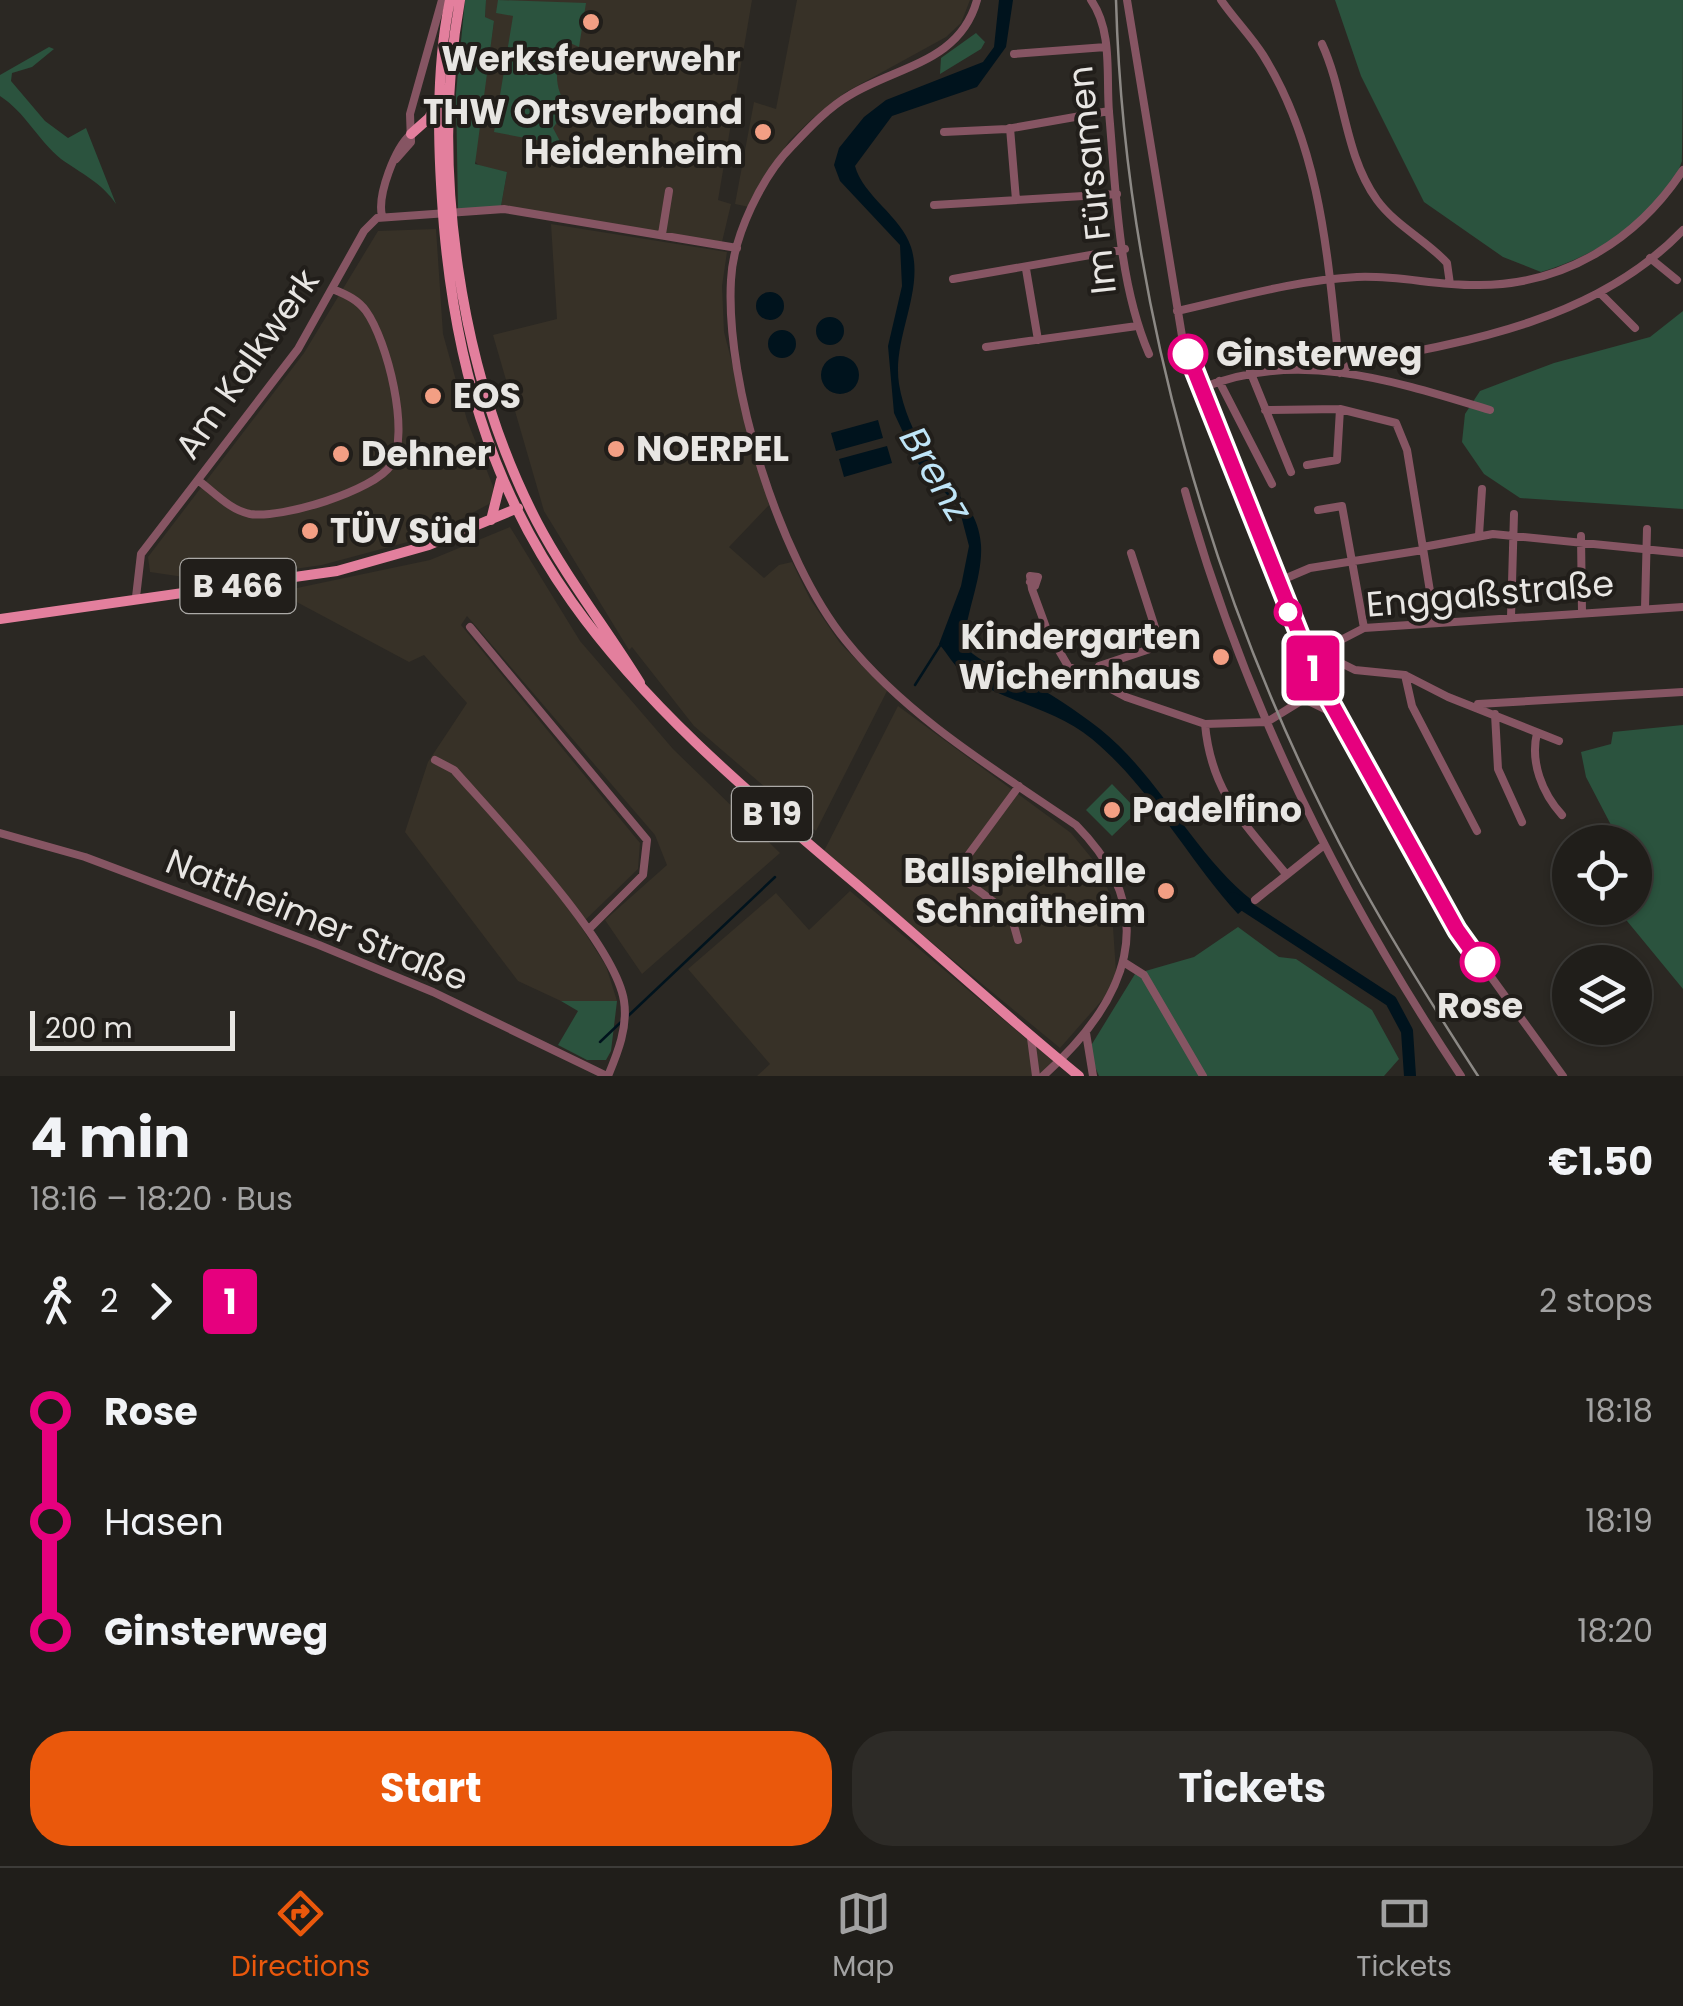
<!DOCTYPE html>
<meta charset="utf-8">
<style>
body{margin:0;font-family:Poppins,sans-serif;background:#2d2b27;color:#f1f3f6;height:100vh;display:flex;flex-direction:column;font-size:38px;white-space:nowrap}
*{box-sizing:border-box;margin:0}
p{font-size:32px;color:#a2a2a2}
.icon{flex:none;width:55px;height:55px;fill:none;stroke:currentColor;stroke-width:2;stroke-linecap:round;stroke-linejoin:round}
.map{position:relative;height:1076px;overflow:hidden}
.sheet{display:flex;flex-direction:column;background:#201e1a;flex:1}
.sheet>*{flex:none}
.badge{padding:0 20px;border-radius:8px;font-size:35px;line-height:65px}
.tools{position:absolute;left:1552px;top:825px;display:grid;gap:20px}
.tools a{display:grid;place-items:center;width:100px;height:100px;border-radius:50%;background:#201e1a;box-shadow:0 2px 8px #0004,0 0 0 2px #3d3c39;font-size:50px}
.scale{position:absolute;left:30px;bottom:25px;width:205px;box-sizing:border-box;padding-left:10px;border:5px solid #e8e6e3;border-top:0;font-size:28px;line-height:35px;white-space:nowrap;color:#e8e6e3;-webkit-text-stroke:8px #211e1a;paint-order:stroke}
.map>.badge{position:absolute;translate:-50% -50%;box-shadow:0 0 0 5px #fff}
.legs{display:flex;align-items:center;gap:15px;height:110px;padding:0 30px;font-size:32px}
.legs p{margin-inline-start:auto}
.headline{display:flex;align-items:center;justify-content:space-between;height:170px;padding:0 30px}
h1{font-size:55px;font-weight:700;line-height:75px}
.action{display:flex;gap:20px;margin-top:auto;padding:20px 30px}
.action a{flex:1;height:115px;border-radius:40px;background:#ea580c;color:#fff;font-size:40px;font-weight:700;line-height:115px;text-align:center}
.action a+a{background:#2d2b27;color:#f1f3f6}
ul{padding:0 30px;list-style:none}
li{display:flex;align-items:center;gap:35px;height:110px;font-size:38px}
li i{display:grid;place-items:center;width:15px;height:100%;margin:0 12px;background:currentColor}
li i::after{content:'';width:25px;height:25px;margin:-12px;border:8px solid;border-radius:50%;background:#201e1a}
li p{margin-inline-start:auto}
li:first-child i{background:linear-gradient(#0000 50%,currentColor 0)}
li:last-child i{background:linear-gradient(currentColor 50%,#0000 0)}
.menu{display:flex;justify-content:space-around;align-items:center;height:140px;border-top:2px solid #3d3c39;background:#201e1a;font-size:28px;color:#a2a2a2}
.menu a{display:grid;justify-items:center;gap:5px}
.menu .active{color:#ea580c}
.map>svg:first-child{display:block}
.built{fill:#373127}
.green{fill:#2b533e}
.water{fill:#00131d}
.lines{fill:none;stroke-linecap:round;stroke-linejoin:round}
.stream{stroke:#00131d;stroke-width:2.5}
.river{stroke:#00131d;stroke-width:12}
.minor{stroke:#865563;stroke-width:8}
.major{stroke:#e37f9d;stroke-width:10}
.rail{stroke:#8c8985;stroke-width:2.5}
.line-1-casing{stroke:#fff;stroke-width:22}
.line-1{stroke:#e6007e;stroke-width:15}
.poi-dot{fill:#f39f84;stroke:#211e1a;stroke-width:4}
.stop-1-dot{fill:#fff;stroke:#e6007e;stroke-width:5}
.labels{text-anchor:middle;stroke-width:8;stroke-linejoin:round;paint-order:stroke}
.shield{fill:#211e1a;stroke:#acaaa7;stroke-width:2.5}
.shield-label{font-size:32px;font-weight:bold;fill:#e8e6e3}
.poi-label{font-size:35px;font-weight:bold;fill:#e8e6e3;stroke:#211e1a;text-anchor:start}
.street-label{font-size:35px;fill:#e8e6e3;stroke:#211e1a}
.stop-label{font-size:35px;font-weight:bold;fill:#e8e6e3;stroke:#211e1a;text-anchor:start}
.water-label{font-size:38px;font-style:italic;fill:#bfe5f8;stroke:#211e1a}
</style>
<div class="map">
<svg width="1683" height="1076" viewBox="0 0 1683 1076">
<rect width="100%" height="100%" fill="#2b2823"/>
<path class="built" d="M486 0H752L718 200 731 204 722 242 501 206 507 172 480 167 474 160 494 22 485 17Z
M797 0H970L961 23 946 37 846 92 813 118 789 141 749 207 735 204 754 102 776 109Z
M551 224 727 252 722 286 724 332 769 505 729 547 764 578 779 565 792 562 810 599 840 643 887 691 816 831 694 726 632 647 629 650 544 511 493 335 557 319Z
M436 229 443 334 467 420 498 499 430 536 322 565 211 581 150 572 148 557 304 353 378 231Z
M510 527 580 641 673 749 780 853 642 974 605 920 667 865 655 835 467 616 461 625 640 843 638 869 580 925 606 966 617 1001H561L518 981 405 832 428 762 467 703 424 655 409 662 278 592 430 560Z
M898 706 1071 833 1098 866 1111 897 1116 972 1111 990 1060 1048 823 853Z
M850 891 1054 1062 1038 1076H757L770 1064 688 969 776 893 809 930Z"/>
<path class="green" d="M465 0H486L485 17 494 21 475 164 507 172 501 206 458 210 456 93Z
M498 0 586 3 579 47 570 43C553 61 553 89 568 107L553 128 562 145 494 132 513 16 496 13Z
M1335 0H1683C1683 33 1683 136 1682 161 1663 218 1594 256 1541 272L1503 257 1424 202 1361 76Z
M976 33 985 42 981 49 940 74 941 58Z
M49 47 54 49 32 67 12 73 11 81 45 121 68 138 86 128 116 204C101 182 82 174 61 159 38 140 25 112 0 96V75Z
M1683 311V509L1520 498 1484 474 1462 442 1465 414 1480 391 1554 363 1650 337Z
M1683 725V989L1618 910 1635 908V842H1595L1611 825 1586 777 1581 752 1611 744 1613 732Z
M1112 784 1138 811 1112 836 1086 810Z
M1238 927 1279 957 1296 959 1372 1010 1399 1059 1384 1076H1099L1090 1055 1092 1044 1135 974 1194 957Z
M561 1001H617L611 1051 606 1060H587L558 1045 578 1011Z"/>
<path class="water" d="M999 0H1013L1006 47 977 87 892 116 855 166C863 196 901 216 911 247 925 291 892 338 899 384 903 409 914 433 927 455 947 487 978 504 981 545 983 577 966 612 964 644 978 665 1002 665 1023 678 1049 693 1076 710 1100 729 1161 778 1192 853 1253 901L1238 914C1187 858 1151 788 1092 739 1051 706 999 701 963 673 954 666 947 653 939 644L961 586 969 546 959 508 917 462 894 413 888 346 902 286 900 245 840 181 834 165 839 148 864 117 886 100 983 62 994 47Z
M756 306a14 14 0 1 1 28 0a14 14 0 1 1-28 0Z
M816 331a14 14 0 1 1 28 0a14 14 0 1 1-28 0Z
M768 344a14 14 0 1 1 28 0a14 14 0 1 1-28 0Z
M821 375a19 19 0 1 1 38 0a19 19 0 1 1-38 0Z
M878 420 883 438 836 451 831 433Z
M887 446 892 463 844 477 839 459Z"/>
<g class="lines">
<path class="stream" d="M915 685 941 644
M627 1017 775 877
M600 1042 621 1022"/>
<path class="river" d="M1233 898 1391 1001 1407 1031 1410 1076"/>
<path class="minor" d="M977 0C960 62 898 66 850 95 829 107 810 127 793 145 762 176 733 236 731 280 725 385 780 560 846 641 907 717 997 771 1076 825 1165 915 1126 1002 1043 1076
M1091 0C1113 31 1106 77 1109 112 1116 191 1118 282 1149 354
M1127 0 1182 336 1288 612 1337 715 1457 930 1563 1076
M1221 0C1234 19 1251 36 1263 55 1323 151 1328 264 1340 373
M1322 44C1345 94 1344 154 1377 200 1396 226 1426 240 1447 263L1450 284
M1014 54 1106 47
M1010 128 1016 200
M944 132 1007 129 1109 111
M396 159 411 142 410 114 442 0
M934 205 1117 194
M382 216C377 195 395 148 411 134
M662 234 669 191
M1650 258 1677 280
M1026 269 1038 340
M953 279 1125 249
M1600 293 1635 328
M1177 311C1235 298 1296 280 1357 277 1398 275 1438 286 1479 285 1564 285 1637 240 1683 170
M986 347 1137 326
M1250 371 1291 472
M1340 373 1352 363C1469 342 1597 320 1683 230
M1219 381 1272 484
M1200 389C1295 348 1395 381 1490 410
M1265 410 1340 409 1396 423 1407 450 1435 622
M1307 465 1337 460 1340 409
M199 481C215 493 230 510 250 514 281 519 374 491 391 465 411 434 387 340 366 311 358 300 347 295 335 290
M1185 491C1243 700 1341 896 1461 1076
M1318 510 1342 506 1364 628
M1479 535 1482 489
M1581 536 1582 613
M1423 547 1493 534 1683 553
M1030 582 1035 586 1038 577 1030 576 1032 589 1047 630 1068 666 1126 697 1205 724 1267 722 1304 699 1316 676
M1277 582 1310 568 1423 550
M136 597 141 554 298 349 364 231 377 218 504 209 737 248
M1645 608 1647 529
M1511 617 1514 514
M470 627 647 840 643 875 589 929
M1325 645 1341 663 1355 670 1405 675 1448 697 1559 741
M1308 657 1364 628 1683 607
M1405 675 1412 706 1477 831
M1093 679 1099 666 1150 649 1159 640 1131 553
M1304 699 1337 715
M1478 704 1683 692
M1495 714 1498 769 1522 822
M1205 724C1211 792 1244 823 1286 874
M1537 733C1530 762 1542 793 1562 815
M435 760 454 770C497 819 615 942 624 1001 628 1027 618 1052 608 1076
M0 833 85 857 319 945 433 992 607 1076
M1255 900 1324 845
M1018 940 1011 915 955 873 1019 786
M1125 963 1144 975 1203 1076
M1086 1033 1093 1076
M1031 1038 1036 1076"/>
<path class="major" d="M450 0C435 72 438 154 444 227 472 550 620 685 855 883 930 947 1003 1014 1079 1076
M460 0C430 167 459 372 537 522 567 579 606 628 640 683
M411 134 429 118 439 100
M491 520 501 480
M0 619 337 571 429 545 518 508"/>
<path class="rail" d="M1116 0C1124 298 1212 606 1353 869 1391 940 1434 1008 1478 1076"/>
</g>
<g class="lines">
<defs>
<path id="line-1" d="M1188 354 1316 676 1457 930 1480 962"/>
</defs>
<use href="#line-1" class="line-1-casing"/>
<use href="#line-1" class="line-1"/>
</g>
<g class="poi-dot">
<circle cx="591" cy="22" r="10"/>
<circle cx="763" cy="132" r="10"/>
<circle cx="433" cy="396" r="10"/>
<circle cx="616" cy="449" r="10"/>
<circle cx="341" cy="454" r="10"/>
<circle cx="310" cy="531" r="10"/>
<circle cx="1221" cy="657" r="10"/>
<circle cx="1112" cy="810" r="10"/>
<circle cx="1166" cy="891" r="10"/>
</g>
<g class="stop-1-dot">
<circle cx="1188" cy="354" r="18"/>
<circle cx="1288" cy="612" r="12"/>
<circle cx="1480" cy="962" r="18"/>
</g>
<g class="labels">
<g class="shield">
<rect x="180.5" y="559" width="115" height="54" rx="8"/>
<rect x="732" y="787" width="80" height="54" rx="8"/>
</g>
<g class="shield-label">
<text x="238" y="597">B 466</text>
<text x="772" y="825">B 19</text>
</g>
<g class="poi-label">
<text x="591" y="71" text-anchor="middle">Werksfeuerwehr</text>
<text x="743" y="124" text-anchor="end">THW Ortsverband<tspan x="743" dy="40">Heidenheim</tspan></text>
<text x="453" y="408">EOS</text>
<text x="636" y="461">NOERPEL</text>
<text x="361" y="466">Dehner</text>
<text x="330" y="543">TÜV Süd</text>
<text x="1201" y="649" text-anchor="end">Kindergarten<tspan x="1201" dy="40">Wichernhaus</tspan></text>
<text x="1132" y="822">Padelfino</text>
<text x="1146" y="883" text-anchor="end">Ballspielhalle<tspan x="1146" dy="40">Schnaitheim</tspan></text>
</g>
<g class="street-label">
<text transform="translate(1092 180) rotate(-96)" y="12">Im Fürsamen</text>
<text transform="translate(247 364) rotate(-55)" y="12">Am Kalkwerk</text>
<text transform="translate(1490 594) rotate(-5)" y="12">Enggaßstraße</text>
<text transform="translate(317 920) rotate(22)" y="12">Nattheimer Straße</text>
</g>
<g class="stop-label">
<text x="1216" y="366">Ginsterweg</text>
<text x="1480" y="1018" text-anchor="middle">Rose</text>
</g>
<g class="water-label">
<text transform="translate(936 474) rotate(59)" y="13">Brenz</text>
</g>
</g>
</svg>
<div class="tools">
<a><svg class="icon" aria-label="locate" viewBox="0 0 24 24"><circle cx="12" cy="12" r="6"/><path d="M12 2v4M12 18v4M2 12h4M18 12h4"/></svg></a>
<a><svg class="icon" aria-label="layers" viewBox="0 0 24 24"><path d="M12 4l9 5-9 5-9-5zM3 14l9 5 9-5"/></svg></a>
</div>
<div class="scale">200 m</div>
<b class="badge" style="left:1313px;top:668px;background:#e6007e;color:#fff">1</b>
</div>
<section class="sheet">
<div class="headline"><div><h1>4 min</h1><p>18:16 – 18:20 · Bus</p></div><b>€1.50</b></div>
<div class="legs"><svg class="icon" aria-label="walk" viewBox="0 0 24 24"><circle cx="13" cy="4" r="2"/><path d="M13 8l-2 6 4 7M11 14l-3 7M7 12l3-4h3l4 4"/></svg>2<svg class="icon" aria-label="forward" viewBox="0 0 24 24"><path d="M9 5l7 7-7 7"/></svg><b class="badge" style="background:#e6007e;color:#fff">1</b><p>2 stops</p></div>
<ul>
<li><i style="color:#e6007e"></i><b>Rose</b><p>18:18</p></li>
<li><i style="color:#e6007e"></i><span>Hasen</span><p>18:19</p></li>
<li><i style="color:#e6007e"></i><b>Ginsterweg</b><p>18:20</p></li>
</ul>
<div class="action"><a>Start</a><a>Tickets</a></div>
</section>
<nav class="menu">
<a class="active"><svg class="icon" aria-label="directions" viewBox="0 0 24 24"><path d="M12 3l9 9-9 9-9-9zM9 14v-3h6M13 9l2 2-2 2"/></svg>Directions</a>
<a><svg class="icon" aria-label="map" viewBox="0 0 24 24"><path d="M3 6l6-2 6 2 6-2v14l-6 2-6-2-6 2zM9 4v14M15 6v14"/></svg>Map</a>
<a><svg class="icon" aria-label="tickets" viewBox="0 0 24 24"><path d="M3 7h18v10H3zM15 7v10"/></svg>Tickets</a>
</nav>
